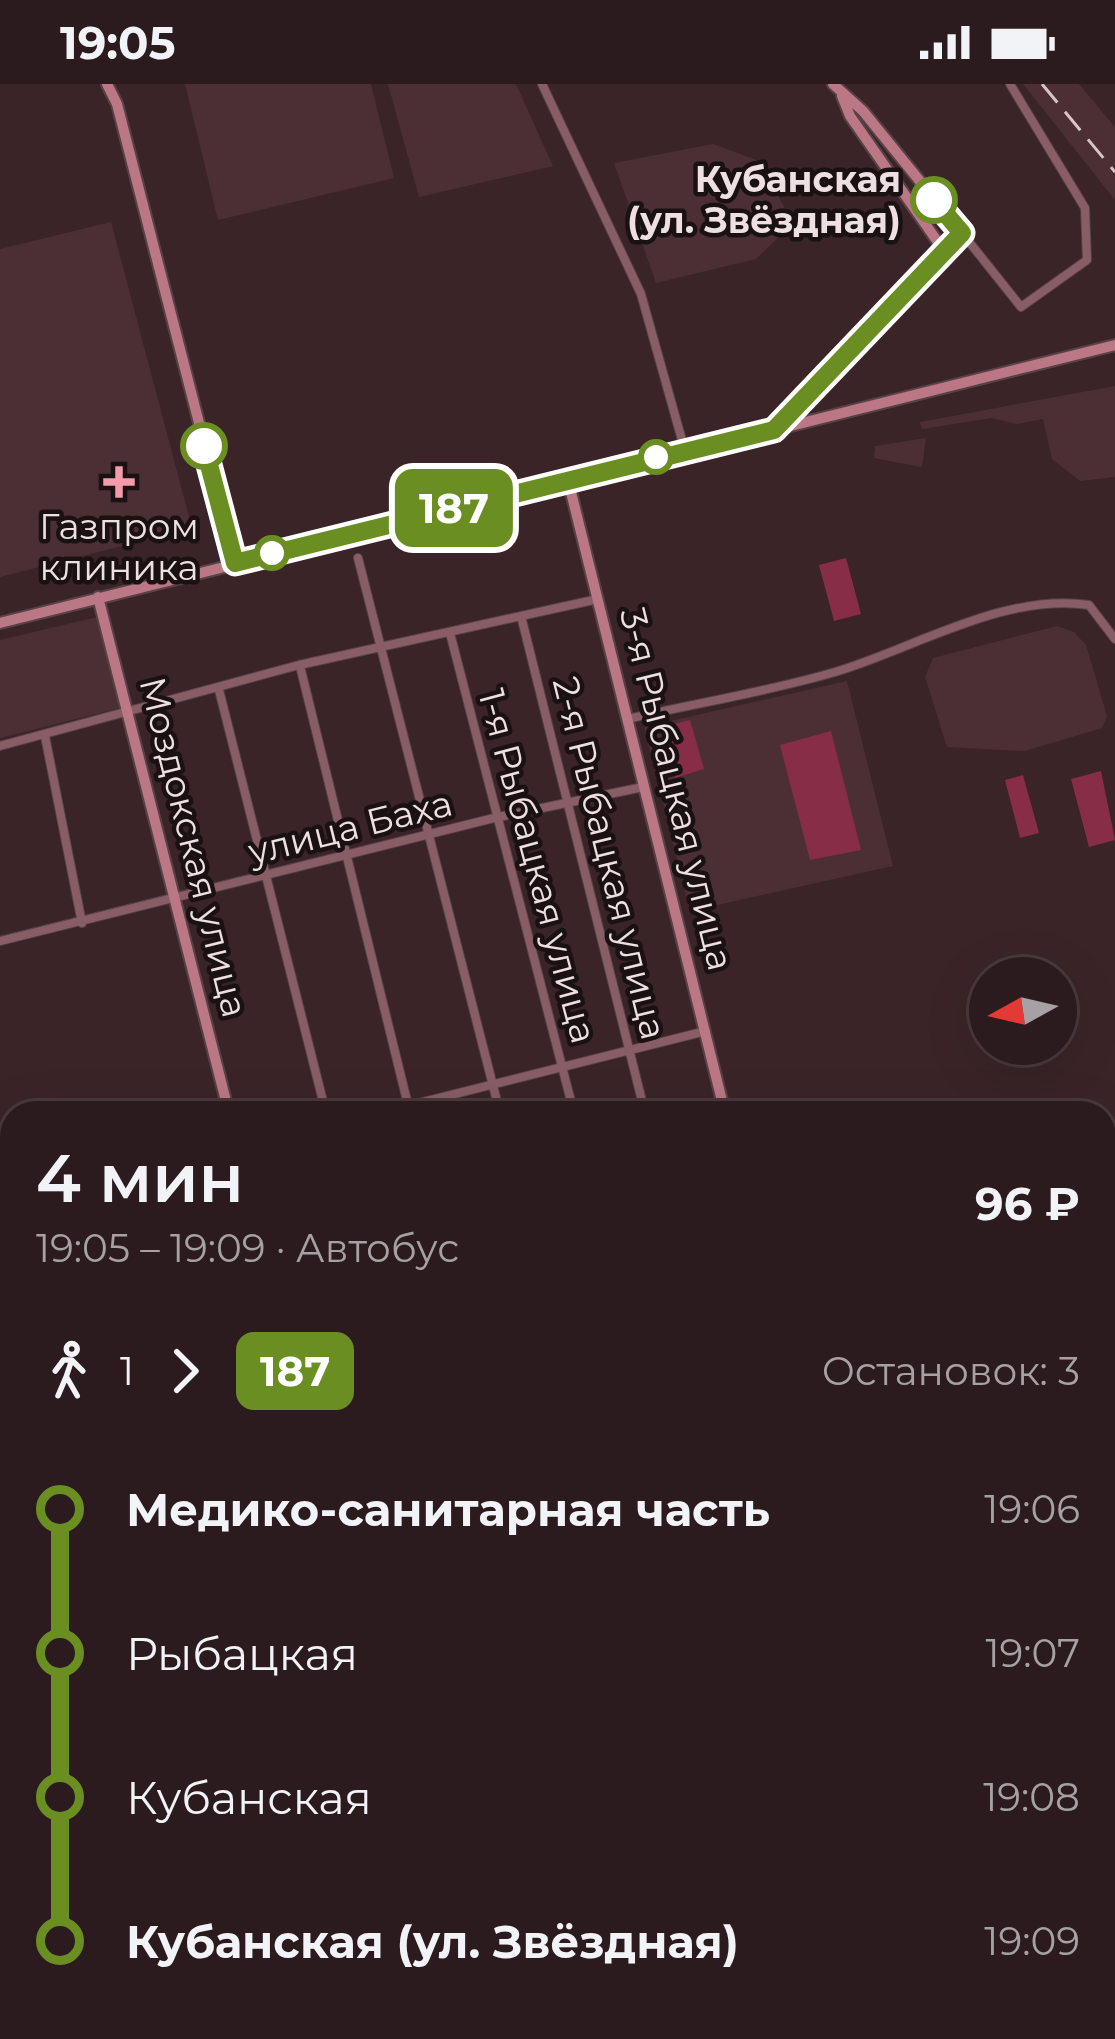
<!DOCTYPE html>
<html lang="ru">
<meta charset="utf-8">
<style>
body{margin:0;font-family:Montserrat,sans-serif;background:#38282b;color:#f1f3f6;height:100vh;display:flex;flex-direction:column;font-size:45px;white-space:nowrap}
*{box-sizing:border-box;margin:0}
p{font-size:39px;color:#a6a1a4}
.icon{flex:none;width:66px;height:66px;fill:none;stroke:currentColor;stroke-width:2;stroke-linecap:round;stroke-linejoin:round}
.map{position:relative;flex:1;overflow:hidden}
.panel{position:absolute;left:0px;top:1017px;width:1116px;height:939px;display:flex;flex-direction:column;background:#2c1b1e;border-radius:36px 36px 0 0;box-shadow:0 12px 48px #0002,0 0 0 3px #48393c}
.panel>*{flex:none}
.badge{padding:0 24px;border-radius:18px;font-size:42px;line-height:78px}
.needle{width:78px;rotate:262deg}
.buttons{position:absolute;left:969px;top:873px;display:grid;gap:24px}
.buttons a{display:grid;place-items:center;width:108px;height:108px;border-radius:50%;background:#2c1b1e;box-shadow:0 12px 48px #0002,0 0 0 3px #48393c;font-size:60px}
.map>.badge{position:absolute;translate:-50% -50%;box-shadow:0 0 0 6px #fff}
.legs{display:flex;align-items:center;gap:18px;height:132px;padding:0 36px;font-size:39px}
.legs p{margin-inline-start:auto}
.summary{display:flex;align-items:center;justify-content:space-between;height:204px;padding:0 36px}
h1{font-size:66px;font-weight:600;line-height:90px}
ul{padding:0 36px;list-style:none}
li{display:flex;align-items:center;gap:42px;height:144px;font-size:45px}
li i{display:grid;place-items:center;width:18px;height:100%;margin:0 15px;background:currentColor}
li i::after{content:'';width:30px;height:30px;margin:-15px;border:9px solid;border-radius:50%;background:#2c1b1e}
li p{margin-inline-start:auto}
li:first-child i{background:linear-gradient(#0000 50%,currentColor 0)}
li:last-child i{background:linear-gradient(currentColor 50%,#0000 0)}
.status{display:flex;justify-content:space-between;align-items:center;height:84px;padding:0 60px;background:#2c1b1e;direction:ltr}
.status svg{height:33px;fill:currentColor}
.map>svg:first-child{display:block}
.built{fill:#4b2f34}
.green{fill:#882d47}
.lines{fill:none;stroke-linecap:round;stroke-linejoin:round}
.street-casing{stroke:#574246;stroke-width:10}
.secondary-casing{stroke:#574246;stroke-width:14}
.street{stroke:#885d65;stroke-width:8}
.secondary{stroke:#bb7785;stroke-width:10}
.rail{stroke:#d5c5c7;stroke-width:3;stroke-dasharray:24 12;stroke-linecap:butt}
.line-1-casing{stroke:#fff;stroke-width:27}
.line-1{stroke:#6b8e23;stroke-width:18}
.stop-1-dot{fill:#fff;stroke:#6b8e23;stroke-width:6}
.poi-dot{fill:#f39aac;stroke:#1a1112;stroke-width:4.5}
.labels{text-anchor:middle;stroke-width:9;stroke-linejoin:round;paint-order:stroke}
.stop-label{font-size:36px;font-weight:bold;fill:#eedfe1;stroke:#1a1112;text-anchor:end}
.poi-label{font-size:36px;fill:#eedfe1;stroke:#1a1112}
.street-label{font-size:36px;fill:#eedfe1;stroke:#1a1112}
</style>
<div class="status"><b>19:05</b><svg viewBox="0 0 49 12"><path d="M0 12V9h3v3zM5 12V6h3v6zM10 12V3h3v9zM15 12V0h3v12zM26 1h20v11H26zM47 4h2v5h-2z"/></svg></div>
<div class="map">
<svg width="1115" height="1955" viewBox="0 0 1115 1955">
<rect width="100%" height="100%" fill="#3a2428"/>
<path class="built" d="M185 0H371L394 94 218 136Z
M388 0H516L553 82 419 113Z
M1023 0H1079L1115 43V116Z
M713 60 759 77 793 139 756 175 656 199 614 79Z
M111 138 192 444 0 493V165Z
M1115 302V393L1080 397 1052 375 1043 335 1017 340 992 334 922 345 920 338Z
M926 354 922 383 874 374 875 362Z
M97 533 124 623 0 654V556Z
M1057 542 1074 548 1086 561 1107 632 1102 644 1025 667 947 663 925 593 933 574Z
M847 597 893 782 690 827 644 643Z
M1115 1093V1579L1104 1582V1096Z
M893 1944H998L999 1949 976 1955H896Z"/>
<path class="green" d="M846 474 861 530 834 537 819 481Z
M690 636 704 685 675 694 661 643Z
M831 647 861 766 810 776 780 661Z
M1101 687 1115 756 1089 763 1071 695Z
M1023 691 1039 749 1020 754 1005 696Z"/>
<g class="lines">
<defs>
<path id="street" d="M542 0 641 210 685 367
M962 149 1021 223 1087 176 1085 124 1010 0
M358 474 500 1029
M521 532 645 1029
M450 549 574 1029
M300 582 410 1029
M219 606 326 1029
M628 635C696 619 767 608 835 588 913 565 1005 508 1089 521L1115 555
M45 652 82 839
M0 662 299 581 598 515
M0 857 494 734 643 703
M379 1029 706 947
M1104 1076 1115 1073
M0 1117 12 1115
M0 1235 12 1232
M0 1281 12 1328
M0 1356 12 1352
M0 1432 12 1477
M0 1676 12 1726
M1104 1706 1115 1753
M72 1944H74
M104 1944 107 1955
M243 1955 288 1944"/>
<path id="secondary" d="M107 0 117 20 235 479
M842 12 850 32 942 164
M776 344 962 149 863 27 833 0
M568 396 725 1029
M98 513 229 1029
M0 539 1115 261
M458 1944 461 1955
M724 1944 726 1955"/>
</defs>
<use href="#street" class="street-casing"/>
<use href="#secondary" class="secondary-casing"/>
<use href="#street" class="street"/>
<use href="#secondary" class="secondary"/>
<path class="rail" d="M1042 0 1115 88"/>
</g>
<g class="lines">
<defs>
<path id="line-1" d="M204 362 235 479 774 346 962 149 934 116"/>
</defs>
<use href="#line-1" class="line-1-casing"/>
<use href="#line-1" class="line-1"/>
</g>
<g class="stop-1-dot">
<circle cx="934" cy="116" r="21"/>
<circle cx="204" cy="362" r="21"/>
<circle cx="656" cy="373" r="15"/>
<circle cx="272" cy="469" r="15"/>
</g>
<path class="poi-dot" d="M113 380h12v12h12v12h-12v12h-12v-12h-12v-12h12z"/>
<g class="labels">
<g class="stop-label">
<text x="901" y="108">Кубанская<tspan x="901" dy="41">(ул. Звёздная)</tspan></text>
</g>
<g class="poi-label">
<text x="119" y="455">Газпром<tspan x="119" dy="41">клиника</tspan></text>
</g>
<g class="street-label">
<text transform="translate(677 705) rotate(76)" y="13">3-я Рыбацкая улица</text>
<text transform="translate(350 743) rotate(-14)" y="13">улица Баха</text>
<text transform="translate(194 763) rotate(76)" y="13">Моздокская улица</text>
<text transform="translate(610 774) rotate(76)" y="13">2-я Рыбацкая улица</text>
<text transform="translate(538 782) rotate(75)" y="13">1-я Рыбацкая улица</text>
</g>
</g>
</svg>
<div class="buttons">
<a><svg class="needle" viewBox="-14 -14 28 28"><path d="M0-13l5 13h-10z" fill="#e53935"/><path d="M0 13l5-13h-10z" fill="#a6a1a4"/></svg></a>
</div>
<b class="badge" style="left:454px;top:424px;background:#6b8e23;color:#fff">187</b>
<section class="panel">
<div class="summary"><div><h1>4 мин</h1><p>19:05 – 19:09 · Автобус</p></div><b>96 ₽</b></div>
<div class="legs"><svg class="icon" aria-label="walk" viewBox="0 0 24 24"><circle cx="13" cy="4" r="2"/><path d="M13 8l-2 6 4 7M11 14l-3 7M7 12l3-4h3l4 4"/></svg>1<svg class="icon" aria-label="forward" viewBox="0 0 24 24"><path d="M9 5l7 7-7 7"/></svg><b class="badge" style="background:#6b8e23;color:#fff">187</b><p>Остановок: 3</p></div>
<ul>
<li><i style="color:#6b8e23"></i><b>Медико-санитарная часть</b><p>19:06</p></li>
<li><i style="color:#6b8e23"></i><span>Рыбацкая</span><p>19:07</p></li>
<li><i style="color:#6b8e23"></i><span>Кубанская</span><p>19:08</p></li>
<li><i style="color:#6b8e23"></i><b>Кубанская (ул. Звёздная)</b><p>19:09</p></li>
</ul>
</section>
</div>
